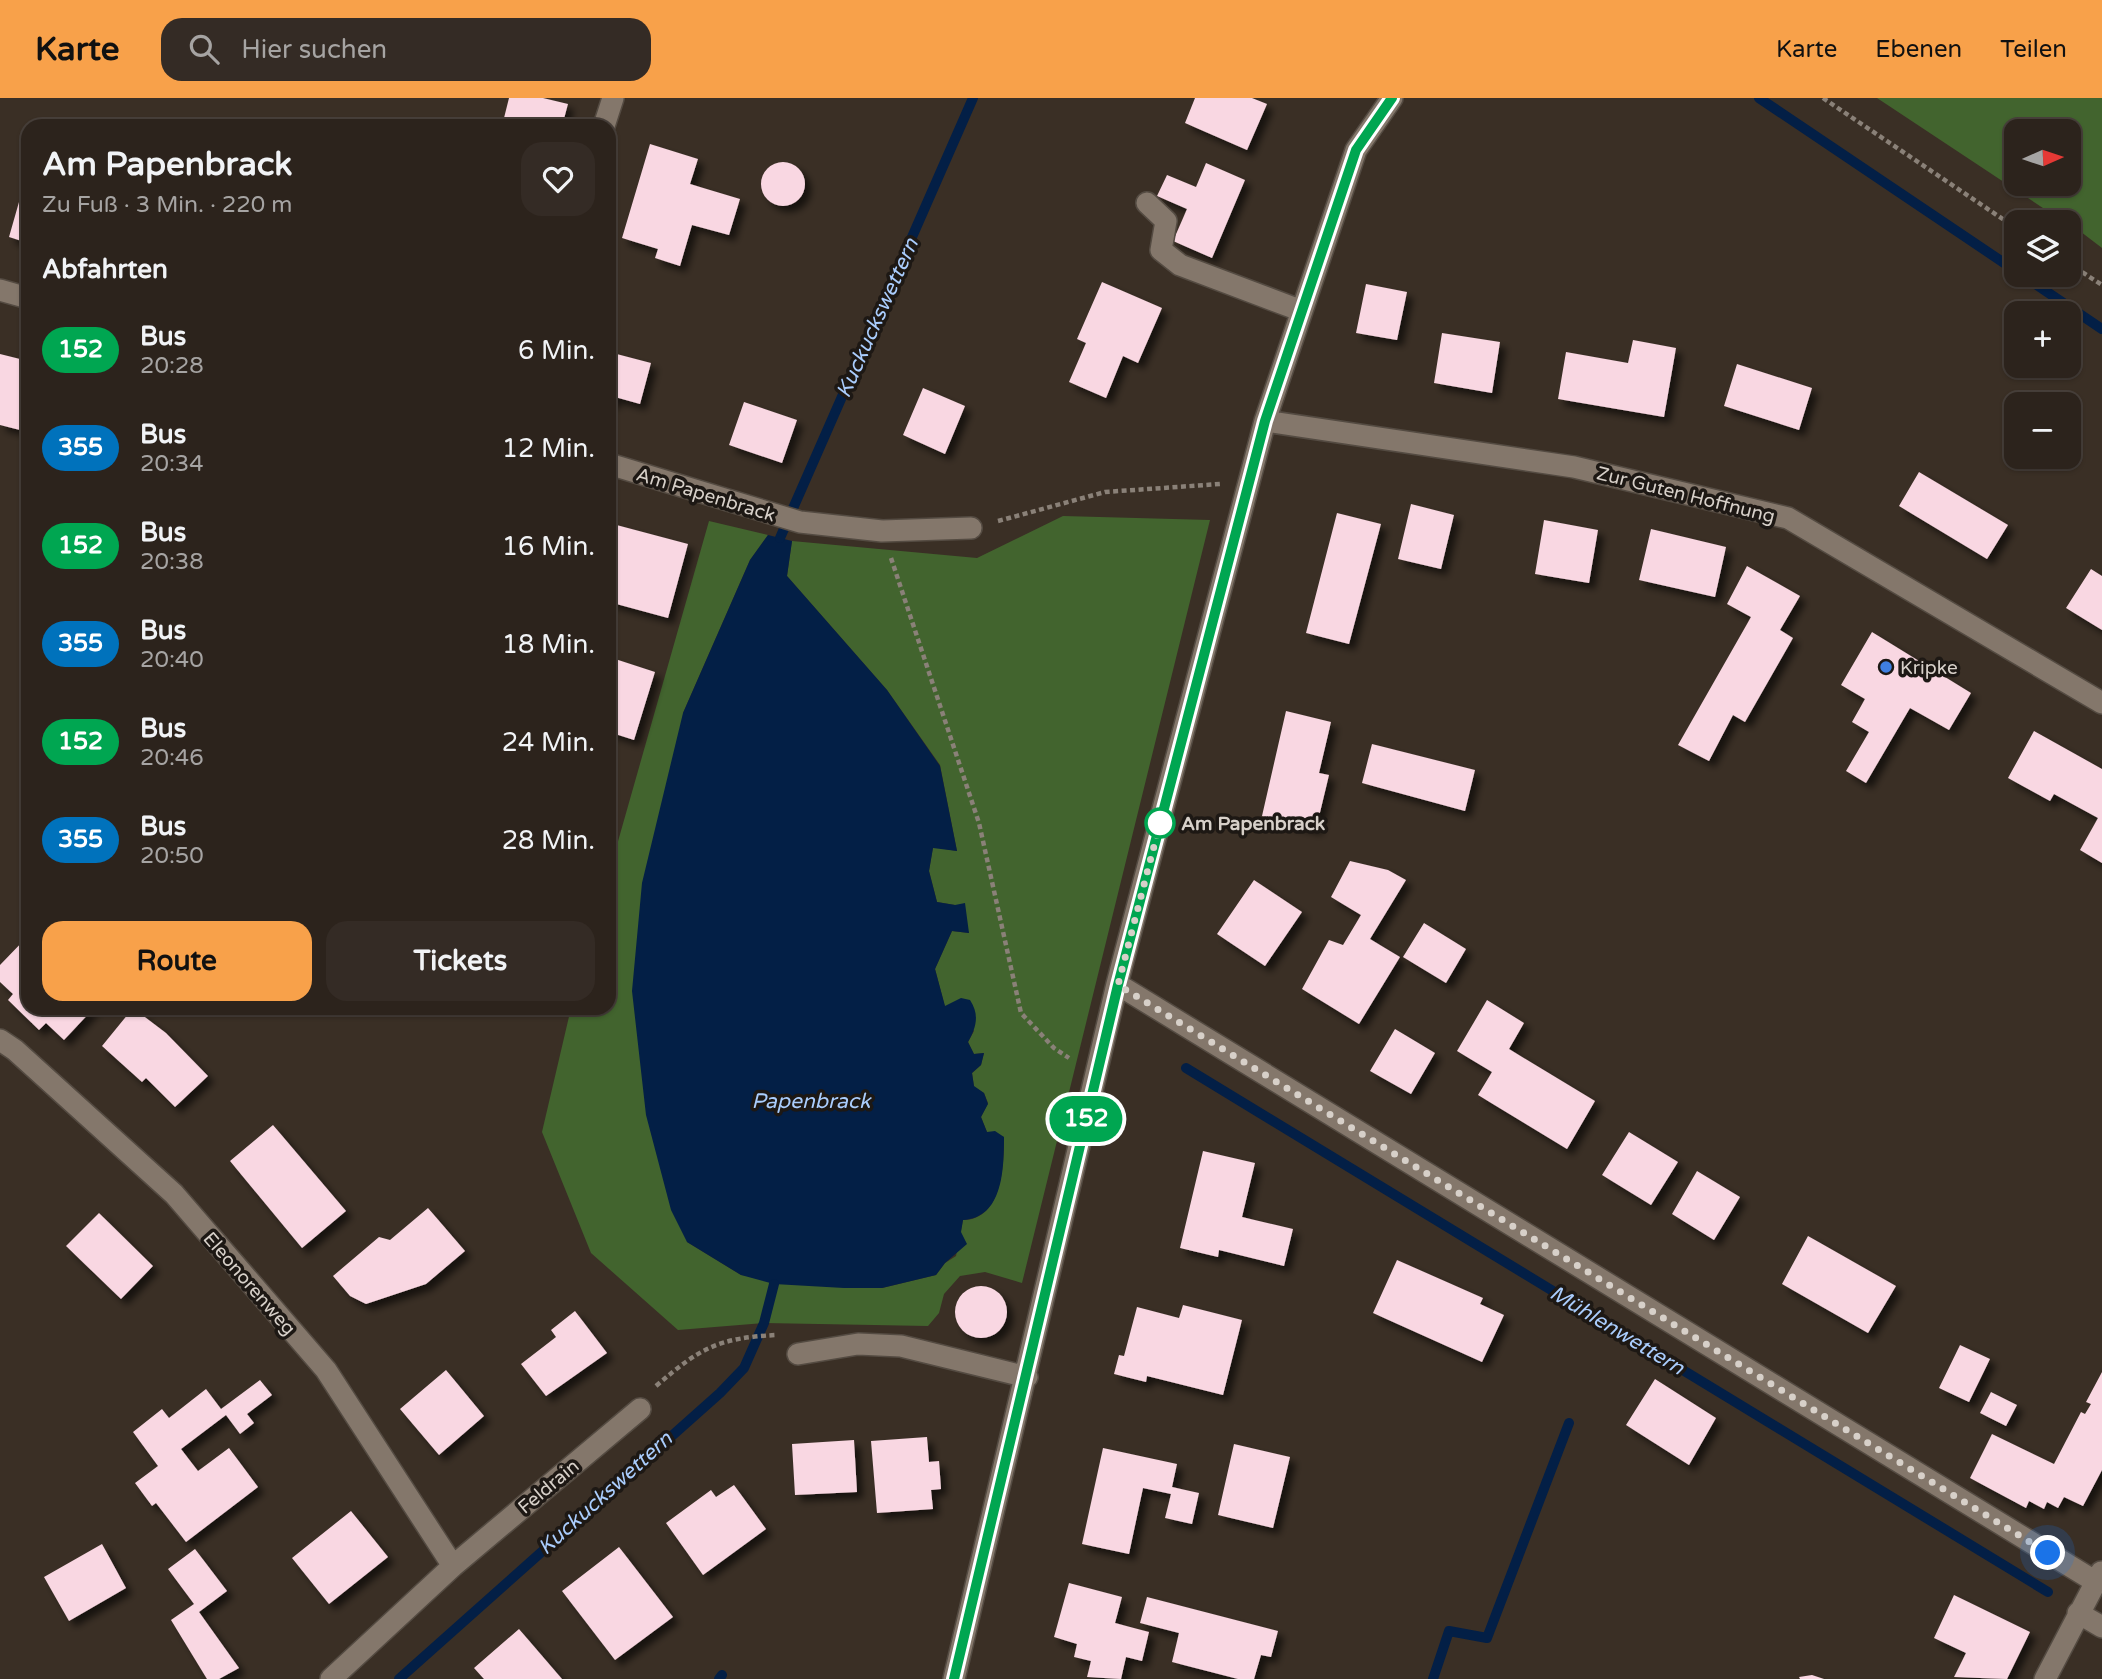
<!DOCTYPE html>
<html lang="de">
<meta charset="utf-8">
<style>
body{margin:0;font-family:"Varela Round",sans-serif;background:#342b25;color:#f1f3f6;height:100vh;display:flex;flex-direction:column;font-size:26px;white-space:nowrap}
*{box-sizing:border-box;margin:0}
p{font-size:23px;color:#a6a4a3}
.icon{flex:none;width:38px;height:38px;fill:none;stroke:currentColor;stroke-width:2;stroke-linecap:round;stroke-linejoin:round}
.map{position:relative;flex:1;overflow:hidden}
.details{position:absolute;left:21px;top:21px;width:595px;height:896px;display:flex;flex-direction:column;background:#2c231c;border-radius:21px;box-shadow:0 2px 5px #0004,0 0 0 2px #48403b}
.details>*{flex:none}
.badge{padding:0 14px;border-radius:23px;font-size:24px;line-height:46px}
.needle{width:46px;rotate:87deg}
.buttons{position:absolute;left:2004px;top:21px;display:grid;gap:14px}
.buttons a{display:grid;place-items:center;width:77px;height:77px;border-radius:14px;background:#2c231c;box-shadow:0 2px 5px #0004,0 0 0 2px #48403b;font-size:35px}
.you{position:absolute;width:35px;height:35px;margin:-18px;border:5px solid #fff;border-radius:50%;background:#1a73e8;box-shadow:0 0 0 10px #1a73e833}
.map>.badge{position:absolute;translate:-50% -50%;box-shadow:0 0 0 4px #fff}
h2{padding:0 21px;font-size:26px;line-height:63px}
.round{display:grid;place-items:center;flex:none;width:74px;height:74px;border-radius:21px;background:#342b25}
.headline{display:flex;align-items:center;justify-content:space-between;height:119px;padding:0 21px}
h1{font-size:33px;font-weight:700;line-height:52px}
.action{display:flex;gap:14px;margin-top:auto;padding:14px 21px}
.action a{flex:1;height:80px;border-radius:21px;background:#f8a14a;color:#111;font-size:28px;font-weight:700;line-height:80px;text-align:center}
.action a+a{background:#342b25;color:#f1f3f6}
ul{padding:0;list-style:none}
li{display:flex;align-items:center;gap:21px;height:98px;padding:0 21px}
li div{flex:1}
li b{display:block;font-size:26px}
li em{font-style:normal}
li .badge{min-width:77px;font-weight:700;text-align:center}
header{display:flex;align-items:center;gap:42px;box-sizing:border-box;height:98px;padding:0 35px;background:#f8a14a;color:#111}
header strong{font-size:33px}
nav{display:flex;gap:38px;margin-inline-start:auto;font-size:24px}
.search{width:490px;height:63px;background:#342b25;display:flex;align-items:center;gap:18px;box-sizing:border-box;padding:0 24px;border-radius:21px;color:#a6a4a3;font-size:26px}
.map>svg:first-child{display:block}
.green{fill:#42642e;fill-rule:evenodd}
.water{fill:#031f46}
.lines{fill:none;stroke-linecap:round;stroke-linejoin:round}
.stream{stroke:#031f46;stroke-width:10}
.building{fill:#f9d7e2;filter:url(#shadow)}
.minor-casing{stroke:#544b42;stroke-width:24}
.path{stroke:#8a8178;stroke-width:4.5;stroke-dasharray:5 3.5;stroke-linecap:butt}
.minor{stroke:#84776b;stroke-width:21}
.line-casing{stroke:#fff;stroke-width:16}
.line{stroke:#00a651;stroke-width:10}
.walk{stroke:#d7d0c9;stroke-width:7;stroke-dasharray:0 12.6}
.shop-dot{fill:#3f7fe0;stroke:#1d1814;stroke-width:2.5}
.stop-dot{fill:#fff;stroke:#00a651;stroke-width:3.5}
.labels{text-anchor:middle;stroke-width:7;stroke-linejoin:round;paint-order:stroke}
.street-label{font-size:19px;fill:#d7d0c9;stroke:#1d1814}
.poi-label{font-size:19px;fill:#d7d0c9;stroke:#1d1814;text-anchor:start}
.stop-label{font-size:19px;font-weight:bold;fill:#d7d0c9;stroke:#1d1814;text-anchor:start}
.water-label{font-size:21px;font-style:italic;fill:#aacdfd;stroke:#1d1814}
</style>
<header>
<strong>Karte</strong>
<div class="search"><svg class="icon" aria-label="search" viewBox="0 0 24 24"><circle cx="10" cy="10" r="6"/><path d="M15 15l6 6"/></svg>Hier suchen</div>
<nav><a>Karte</a><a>Ebenen</a><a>Teilen</a></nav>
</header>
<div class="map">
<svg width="2102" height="1581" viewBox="0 0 2102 1581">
<defs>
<filter id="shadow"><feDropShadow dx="6" dy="6" stdDeviation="3.5" flood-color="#0009"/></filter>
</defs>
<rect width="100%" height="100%" fill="#3a2f25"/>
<path class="green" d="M1877 0H2102V150L2068 124H2064ZM2016 33H2068V86H2016Z
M1063 418 1210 422 1022 1185 985 1174 960 1178 944 1196 939 1215 928 1228 764 1225 678 1232 591 1155 542 1034 571 910H609V775L709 423 768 437 750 462 683 615 687 1144 741 1177 882 1190 936 1177 945 1165 956 1158 963 1122C1002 1122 1004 1068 1004 1039L987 1034 981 1019 988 1005 984 995 974 989 972 975 981 967 984 955 974 956 968 944 974 933 956 905 945 909 935 871 952 833 969 835 955 807 937 804 929 773 933 749 957 753 940 667 887 592 787 478 792 443 977 460Z"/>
<path class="water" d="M768 437 792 443 787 478 887 592 940 668 957 753 933 750 929 773 937 804 955 807 965 805 969 835 952 833 935 871 945 908 961 900 970 902C980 917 976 930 968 944L974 956 984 955 981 967 972 975 974 988 984 995 988 1006 981 1019 987 1034 995 1033 1004 1039C1004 1071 1003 1120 963 1122L961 1134 967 1146 945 1165 936 1177 882 1190H844L774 1186 741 1177 687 1144 671 1112 646 1017 632 893 642 785 683 615 750 462Z"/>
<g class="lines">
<path class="stream" d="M1759 0 2016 173
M2022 177 2102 231
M780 440 973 0
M1186 970 2048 1494
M399 1581 720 1295 744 1270 764 1225 774 1186
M719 1581 722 1577
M1433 1581 1449 1533 1487 1540 1569 1325"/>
</g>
<path class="building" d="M509 0H543L568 6 562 28H502Z
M1195 0H1252L1267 6 1247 52 1185 25Z
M650 46 698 61 690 86 740 101 729 137 692 127 680 168 655 160 658 151 622 140Z
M761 86a22 22 0 1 1 44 0a22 22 0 1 1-44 0Z
M1206 65 1245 82 1212 160 1173 143 1187 111 1157 98 1167 77 1196 89Z
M21 97 28 99V145L9 139Z
M1102 184 1162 210 1138 265 1123 258 1106 300 1069 284 1086 245 1077 241Z
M1366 186 1407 194 1397 242 1356 235Z
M1442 235 1500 244 1492 295 1434 285Z
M1633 242 1676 250 1664 319 1558 301 1566 254 1628 265Z
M609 254 651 265 640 306 615 299 613 306 609 304Z
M0 256 28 263V334L0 327Z
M1737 266 1812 290 1799 332 1724 308Z
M923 290 965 308 945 356 903 337Z
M744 304 797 322 782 365 729 347Z
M1919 374 2008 427 1987 461 1899 408Z
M1411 406 1454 417 1441 471 1398 461Z
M1337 415 1381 426 1349 546 1306 535Z
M1544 422 1598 432 1589 485 1535 476Z
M609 425 688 446 668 520 609 504 615 475 609 473Z
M1651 431 1726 449 1715 499 1639 482Z
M1747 468 1800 498 1780 532 1793 540 1745 624 1733 617 1709 663 1678 647 1751 519 1727 506Z
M2091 471 2102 478V532L2066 510Z
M1872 534 1971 595 1949 632 1910 610 1866 685 1846 673 1869 634 1852 624 1865 601 1841 587Z
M609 559 655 574 634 642 609 634Z
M1286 613 1331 624 1319 675 1329 677 1316 731 1262 718Z
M2034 633 2102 671V765L2080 752 2098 720 2054 696 2050 703 2008 680Z
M1372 646 1475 672 1465 713 1362 685Z
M1350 763 1388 772 1406 782 1370 841 1400 859 1359 926 1302 891 1329 842 1343 847 1361 817 1331 799Z
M1254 782 1302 814 1265 868 1217 836Z
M1424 825 1466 851 1446 885 1403 859Z
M28 838V910H94L64 942 46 925 39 932 8 902 13 896 0 884V867Z
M1487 902 1524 925 1509 951 1595 1003 1567 1051 1478 997 1492 974 1457 953Z
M133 910 166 935 208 978 175 1009 146 980 142 984 102 948Z
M1395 931 1435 955 1411 996 1370 973Z
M273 1027 346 1113 302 1150 230 1063Z
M1629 1034 1678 1064 1651 1107 1602 1077Z
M1203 1053 1255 1065 1242 1119 1293 1131 1284 1168 1219 1152 1218 1159 1180 1150Z
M1697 1073 1740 1099 1714 1142 1672 1116Z
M428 1110 465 1153 426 1186 366 1206 350 1198 333 1178 379 1139 390 1142Z
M99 1115 153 1168 121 1201 66 1148Z
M1808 1138 1896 1188 1868 1235 1782 1186Z
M1397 1162 1483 1200 1480 1206 1504 1217 1482 1264 1373 1215Z
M955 1214a26 26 0 1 1 52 0a26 26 0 1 1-52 0Z
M1183 1207 1242 1222 1223 1297 1147 1278 1146 1284 1114 1276 1119 1257 1124 1258 1137 1209 1179 1220Z
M575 1213 607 1255 546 1298 521 1266 556 1239 551 1232Z
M1960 1247 1990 1261 1969 1304 1939 1290Z
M446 1272 484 1318 439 1357 400 1311Z
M2102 1274V1372L2083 1408 2064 1399 2058 1410 2047 1404 2044 1411 2029 1403 2026 1410 1970 1380 1992 1336 2054 1366 2081 1314 2085 1316 2091 1306 2086 1304Z
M1655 1281 1716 1320 1689 1367 1626 1327Z
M260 1282 272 1297 247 1316 254 1325 240 1336 226 1317 181 1351 198 1373 229 1350 258 1389 186 1444 156 1405 152 1408 135 1385 158 1368 133 1334 162 1311 169 1320 206 1291 221 1311Z
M1991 1294 2017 1307 2006 1328 1980 1315Z
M927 1339 929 1364 939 1363 941 1391 931 1392 933 1411 877 1415 871 1343Z
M854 1342 857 1394 795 1397 792 1346Z
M1234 1346 1290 1359 1273 1430 1218 1417Z
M1103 1350 1177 1366 1172 1389 1199 1395 1192 1426 1165 1420 1171 1396 1143 1390 1129 1456 1082 1446Z
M734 1387 766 1431 703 1477 666 1425 711 1392 716 1399Z
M351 1413 388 1459 329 1506 292 1460Z
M102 1446 126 1490 69 1523 44 1479Z
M619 1449 673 1519 615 1562 562 1493Z
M195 1451 227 1493 199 1514 239 1570 219 1581H207L171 1522 194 1506 168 1471Z
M1069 1485 1122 1499 1115 1525 1149 1534 1142 1563 1126 1559 1121 1581 1087 1579 1091 1563 1074 1559 1077 1546 1054 1539Z
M1954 1497 2030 1534 2007 1581 1954 1579 1966 1555 1934 1540Z
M1147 1499 1278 1533 1271 1559 1261 1557 1254 1581H1238L1172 1564 1179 1535 1140 1525Z
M519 1531 562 1581H484L474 1570Z
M1812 1577 1824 1581H1800L1799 1579Z"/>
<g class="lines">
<defs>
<path id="minor" d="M604 28 613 0
M1147 105 1166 123 1161 152 1180 167 1302 213
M0 192 28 200
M1265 323 1574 369 1788 420 2102 605
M609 366 800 424 882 433 971 430
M1117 886 2096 1484
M0 942 15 952 174 1096 326 1272 453 1468
M798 1256 858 1246 901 1248 1027 1279
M2078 1515 2102 1529
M331 1581 453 1468 640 1311
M954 1581 1117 886 1265 323 1356 52 1392 0
M2045 1581 2101 1474"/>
</defs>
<use href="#minor" class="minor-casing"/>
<path class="path" d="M1823 0 2016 130
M2068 165 2102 187
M998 423 1105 394 1220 386
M891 460 979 725 1021 915 1054 950 1069 960
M656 1288C700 1250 718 1240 776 1237"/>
<use href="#minor" class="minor"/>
</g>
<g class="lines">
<defs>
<path id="line" d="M954 1581 1118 887 1265 323 1356 52 1392 0"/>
</defs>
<use href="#line" class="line-casing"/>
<use href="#line" class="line"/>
<path class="walk" d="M1160 725 1118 887 2048 1455"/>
</g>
<circle class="shop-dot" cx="1886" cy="569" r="7"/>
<circle class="stop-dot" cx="1160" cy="725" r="14"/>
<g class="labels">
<g class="street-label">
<text transform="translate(706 396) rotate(17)" y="7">Am Papenbrack</text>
<text transform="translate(1686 396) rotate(14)" y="7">Zur Guten Hoffnung</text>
<text transform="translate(250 1185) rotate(49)" y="7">Eleonorenweg</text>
<text transform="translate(548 1388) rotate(-40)" y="7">Feldrain</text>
</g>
<g class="poi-label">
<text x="1900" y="576">Kripke</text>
</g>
<g class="stop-label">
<text x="1181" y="732">Am Papenbrack</text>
</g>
<g class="water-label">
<text transform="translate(877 220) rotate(-66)" y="7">Kuckuckswettern</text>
<text x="811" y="1010">Papenbrack</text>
<text transform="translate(1617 1232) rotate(31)" y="7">Mühlenwettern</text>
<text transform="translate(605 1395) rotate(-42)" y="7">Kuckuckswettern</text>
</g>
</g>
</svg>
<div class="buttons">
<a><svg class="needle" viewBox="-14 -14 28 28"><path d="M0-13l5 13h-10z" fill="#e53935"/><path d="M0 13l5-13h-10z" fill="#a6a4a3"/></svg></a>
<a><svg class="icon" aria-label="layers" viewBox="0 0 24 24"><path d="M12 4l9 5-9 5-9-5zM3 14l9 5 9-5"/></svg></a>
<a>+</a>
<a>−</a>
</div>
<div class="you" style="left:2048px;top:1455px"></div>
<b class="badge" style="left:1086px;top:1021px;background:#00a651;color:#fff">152</b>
<section class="details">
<div class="headline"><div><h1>Am Papenbrack</h1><p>Zu Fuß · 3 Min. · 220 m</p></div><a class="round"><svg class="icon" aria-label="heart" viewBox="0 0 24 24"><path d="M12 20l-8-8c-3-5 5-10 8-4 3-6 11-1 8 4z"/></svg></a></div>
<h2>Abfahrten</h2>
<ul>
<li><span class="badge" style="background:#00a651;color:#fff">152</span><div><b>Bus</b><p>20:28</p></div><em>6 Min.</em></li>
<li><span class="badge" style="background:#0072bc;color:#fff">355</span><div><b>Bus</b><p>20:34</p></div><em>12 Min.</em></li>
<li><span class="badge" style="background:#00a651;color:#fff">152</span><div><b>Bus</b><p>20:38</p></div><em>16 Min.</em></li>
<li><span class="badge" style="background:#0072bc;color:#fff">355</span><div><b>Bus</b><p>20:40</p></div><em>18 Min.</em></li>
<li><span class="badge" style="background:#00a651;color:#fff">152</span><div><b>Bus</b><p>20:46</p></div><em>24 Min.</em></li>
<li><span class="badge" style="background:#0072bc;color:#fff">355</span><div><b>Bus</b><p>20:50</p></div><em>28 Min.</em></li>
</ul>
<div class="action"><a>Route</a><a>Tickets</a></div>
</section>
</div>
